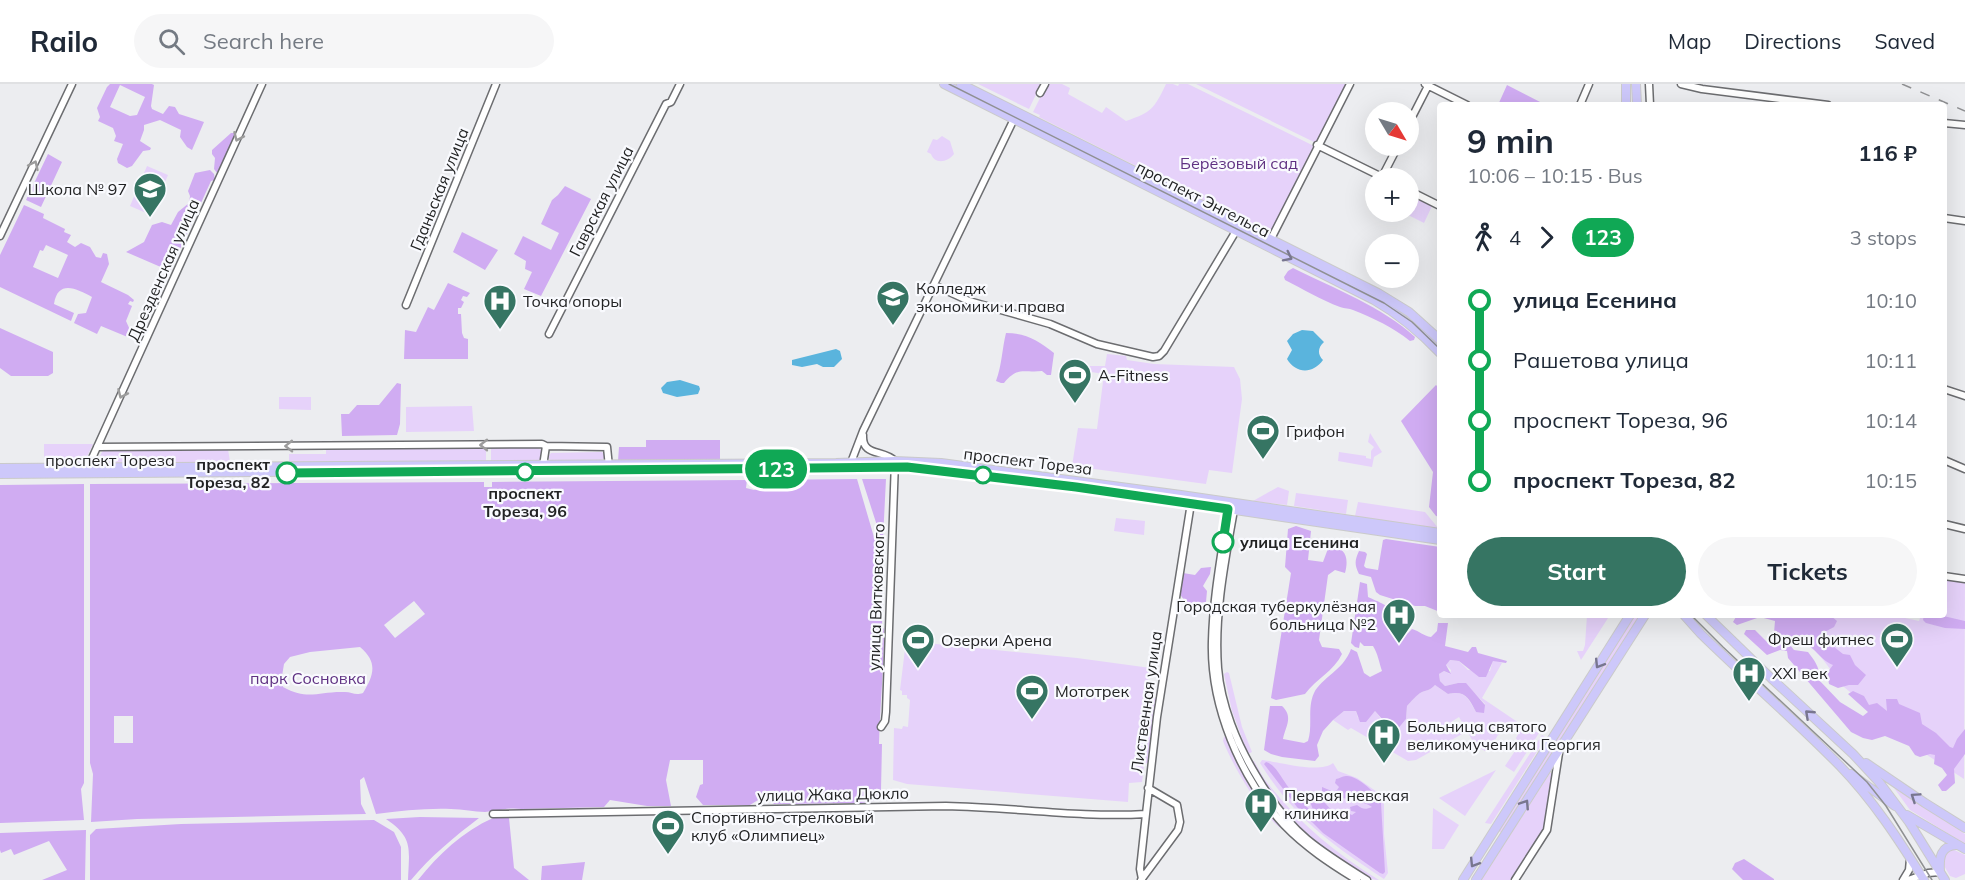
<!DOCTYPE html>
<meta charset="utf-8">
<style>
body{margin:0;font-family:Mulish,sans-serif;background:#f6f6f7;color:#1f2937;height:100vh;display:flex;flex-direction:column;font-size:22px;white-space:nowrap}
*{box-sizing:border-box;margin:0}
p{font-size:20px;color:#747a83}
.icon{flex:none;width:33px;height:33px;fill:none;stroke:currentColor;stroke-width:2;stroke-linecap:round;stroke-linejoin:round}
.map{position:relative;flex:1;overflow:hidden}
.drawer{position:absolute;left:1437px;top:18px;width:510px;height:516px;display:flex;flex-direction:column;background:#fff;border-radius:6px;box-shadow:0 6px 24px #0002}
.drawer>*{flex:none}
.badge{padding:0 12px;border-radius:20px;font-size:21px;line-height:39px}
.needle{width:39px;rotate:128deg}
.fabs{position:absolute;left:1365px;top:18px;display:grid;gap:12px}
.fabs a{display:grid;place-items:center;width:54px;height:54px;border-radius:50%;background:#fff;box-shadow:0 6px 24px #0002;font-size:30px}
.map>.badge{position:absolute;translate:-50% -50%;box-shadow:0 0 0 3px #fff}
.legs{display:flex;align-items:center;gap:9px;height:66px;padding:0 30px;font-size:20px}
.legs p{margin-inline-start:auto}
.headline{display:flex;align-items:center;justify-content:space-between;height:102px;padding:0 30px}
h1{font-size:33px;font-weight:700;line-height:45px}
.action{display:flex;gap:12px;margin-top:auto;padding:12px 30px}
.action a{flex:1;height:69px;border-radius:36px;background:#367563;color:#fff;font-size:24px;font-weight:700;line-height:69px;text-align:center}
.action a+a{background:#f6f6f7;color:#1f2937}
ul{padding:0 30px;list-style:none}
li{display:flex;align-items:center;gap:21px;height:60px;font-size:22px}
li i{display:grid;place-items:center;width:9px;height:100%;margin:0 8px;background:currentColor}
li i::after{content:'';width:15px;height:15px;margin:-8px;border:4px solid;border-radius:50%;background:#fff}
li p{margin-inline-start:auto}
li:first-child i{background:linear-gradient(#0000 50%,currentColor 0)}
li:last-child i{background:linear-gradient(currentColor 50%,#0000 0)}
header{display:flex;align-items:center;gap:36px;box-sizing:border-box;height:84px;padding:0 30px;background:#fff;border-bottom:2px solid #e0e1e3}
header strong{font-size:28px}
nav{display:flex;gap:33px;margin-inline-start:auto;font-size:21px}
.search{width:420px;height:54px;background:#f6f6f7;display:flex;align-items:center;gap:15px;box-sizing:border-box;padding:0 21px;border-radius:33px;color:#747a83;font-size:22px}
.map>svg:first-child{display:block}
.green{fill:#e6d2fa}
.forest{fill:#d0acf2;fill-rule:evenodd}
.water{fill:#5ab4dd}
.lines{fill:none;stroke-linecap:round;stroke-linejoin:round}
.minor-casing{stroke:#6c6d70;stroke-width:9}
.major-casing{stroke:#cacaca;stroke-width:10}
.minor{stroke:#fff;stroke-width:6}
.major{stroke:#cdc8fa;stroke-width:8}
.tram{stroke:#8f9092;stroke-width:1.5}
.rail{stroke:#8f9092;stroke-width:1.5;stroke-dasharray:10 10;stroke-linecap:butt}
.oneway{stroke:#9c9c9c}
.oneway2{stroke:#78768f}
.line-1-casing{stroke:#fff;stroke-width:14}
.line-1{stroke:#10a855;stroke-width:9}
.stop-1-dot{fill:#fff;stroke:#10a855;stroke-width:3}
.labels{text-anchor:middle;stroke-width:4.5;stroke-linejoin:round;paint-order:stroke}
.park-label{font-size:16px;fill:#5f3182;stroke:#f9fafe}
.poi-label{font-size:16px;fill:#222324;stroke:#f9fafe;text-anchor:start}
.street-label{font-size:16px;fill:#222324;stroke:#f9fafe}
.stop-label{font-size:16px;font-weight:bold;fill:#222324;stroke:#f9fafe;text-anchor:end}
</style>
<header>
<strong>Railo</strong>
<div class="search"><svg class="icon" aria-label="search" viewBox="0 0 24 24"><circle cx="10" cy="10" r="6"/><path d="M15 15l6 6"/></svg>Search here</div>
<nav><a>Map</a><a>Directions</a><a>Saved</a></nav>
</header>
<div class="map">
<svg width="1965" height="796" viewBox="0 0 1965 796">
<rect width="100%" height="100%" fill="#ecedf0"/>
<path class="green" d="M978 0H1041L1029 25Z
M1047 0H1062L1070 4 1068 10 1102 29 1106 23 1126 37C1152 28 1154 25 1166 0H1173L1178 2 1179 0H1188L1314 62 1311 69 1312 70 1271 150 1039 33 1040 31 1033 28Z
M1196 0H1348L1321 53 1319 52 1316 59Z
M942 52 950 57 954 70C948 78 935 81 931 70L927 68 933 55 937 56Z
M147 82 168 91 151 131 130 122Z
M1412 112 1432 122 1424 139 1404 129 1408 128 1409 121Z
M1107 270 1126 272 1127 276 1154 280 1234 283 1240 295 1242 315 1232 389 1209 386 1206 400 1072 382 1078 344 1097 345 1104 290 1085 287 1086 282H1105Z
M279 313H311V326L279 325Z
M472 322 474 347 406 348V323Z
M1370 349 1382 368 1374 373 1372 383 1338 377 1339 368 1366 372V374L1371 375V367L1374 363 1368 358Z
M44 360H93L84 379H49L44 373Z
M486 363V377L289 378V370H326V364Z
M491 363H535L543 367 539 377H491Z
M108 365H228L230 378 104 379 100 374C101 368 103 366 108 365Z
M602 368 606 372 602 376 551 377 548 373 551 369Z
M1278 403 1289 407 1287 421 1253 417Z
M1296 409 1348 416 1346 430 1294 422Z
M1358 418 1425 428 1439 445 1355 432Z
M1116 434 1145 437 1144 451 1114 447Z
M1950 489 1965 493 1964 695 1924 669 1844 603 1814 564 1836 531H1891L1919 537 1921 531H1944V490Z
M1587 531H1610L1581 576 1577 567H1583L1585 561Z
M1635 531 1640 532 1502 748H1499L1498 746Z
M906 557 1077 574 1158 585V590L1148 589C1146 608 1155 606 1157 620 1158 629 1150 667 1148 678L1144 681 1142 698 1129 699 1128 718 907 700 893 696 894 644 902 645 903 642 908 643 910 616 907 614V611H902V607L900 606Z
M1449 576 1459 577 1468 586 1490 587 1493 576 1502 579 1482 614 1528 645 1539 649 1514 688 1505 682 1519 661 1516 654 1520 647 1510 641 1505 648 1498 651 1489 666 1485 667 1475 661 1459 633 1451 638 1454 644H1460L1462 650 1416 676 1408 677 1351 644 1348 646 1333 636 1344 627H1356L1358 634 1370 632 1375 627 1389 645 1397 646 1406 635 1407 622C1411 618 1416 611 1422 608 1428 606 1430 606 1435 601L1448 610C1465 606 1468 614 1476 628L1485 620 1466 600 1458 599 1445 602 1440 597 1439 590 1444 587 1450 590 1451 586 1446 581Z
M1227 588 1229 589 1242 643 1252 668 1248 670 1232 627 1224 590Z
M1542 651 1545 653V655L1491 740 1485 739Z
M1226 652 1248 696 1280 739V744C1259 727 1233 682 1223 657L1224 653Z
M1262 676C1280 678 1319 690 1333 679L1338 687 1357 694 1380 710 1384 717V750L1388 789 1384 795C1332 761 1293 733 1260 679Z
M1251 677H1254C1259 685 1263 694 1269 701 1300 740 1337 770 1379 796 1368 796 1359 789 1350 782 1308 756 1275 721 1251 677Z
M1496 686 1465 732 1439 714Z
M1550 689H1552L1544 744 1510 796H1481Z
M1894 704 1965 750V760L1910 726Z
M1433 724 1459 741 1444 765H1432Z
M1952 765 1965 771V790L1956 794 1950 792 1943 780 1944 769Z"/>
<path class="forest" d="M110 0H152L154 1 151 22 152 25 163 30 169 22 175 23 179 30 204 38 192 66 187 63 180 53 181 46 160 36 144 41V46L140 57 151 64 150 66 143 67 132 82 127 84 118 79 117 75 123 60 114 57 116 52 113 44 98 37 100 33 97 24 107 3ZM120 1 145 13 137 31 130 32 110 23Z
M1507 1 1546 21H1498Z
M231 49H236L217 89 214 85 215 74 212 70V66Z
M48 70 62 78 41 123 26 116Z
M210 86 214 90 215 96 211 97 170 187 126 168 144 158 152 141 162 138 171 141 178 128 189 119 190 112 188 107 195 89Z
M565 102 591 115 541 212 524 205 532 188 525 185 526 177 514 170 523 152 551 166 559 149 541 140 552 116 558 111Z
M24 121 44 130 43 134 65 145 64 148 71 151 67 158 75 163 81 159 90 163 96 173 101 174 103 169 107 170 109 180 101 198 128 211 134 216 133 218 130 217 128 220 132 222 126 237 130 246V254L101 242 97 250 74 239 78 230 86 229 92 213C77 205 58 195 54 220L74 229 71 237 0 203V171ZM46 161 68 171 58 194 33 183 40 166 43 167Z
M462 148 498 166 485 186 453 168Z
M1293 184C1333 204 1383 223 1415 253L1414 256 1410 257C1393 243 1373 234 1353 226 1349 224 1345 225 1340 223 1321 216 1303 205 1285 196L1284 193 1288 187Z
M448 199 470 209 467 213 463 212 461 216 464 218 461 224H458V230H461L462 249 464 254 468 255V275H404L405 246 416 248 428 223 434 226Z
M0 244 53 268V289L48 292H11L0 284Z
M1006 249C1026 249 1039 257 1054 269L1051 291H1047L1042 287C1023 289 1018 282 1004 299H1001L996 297C1002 281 1002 265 1006 249Z
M397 299 401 300 400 340 397 351 342 352 341 330H349L357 321H379Z
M1436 301 1440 305V433L1436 432 1429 423 1433 388 1401 337Z
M646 356H720V377H618L619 363H646Z
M857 395 876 460 877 475 883 483 882 543 884 545C884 583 880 621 879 660H882L881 706 879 716 861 719 774 720 766 715 758 716 750 721H703L696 713 700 701 703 700V676H670L666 696 671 722H647L610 716 604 723 522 725C506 723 500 727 485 728 474 728 463 725 451 725 426 724 401 727 376 730L364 693 360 696 361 720 366 730 137 735 91 738 93 690 90 679V400L484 398V403H492V398L747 396 746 404 754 406 761 403 758 396ZM414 517 425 530 395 554 384 541ZM360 563C378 578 374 591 363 609 355 612 352 608 345 608 318 607 309 617 283 603L281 598 284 580 290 573 310 568ZM114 632H133V659H114Z
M862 395H886L883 455 881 454Z
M84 400V699L81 705 84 736 0 739V401Z
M1296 442 1311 447 1308 476 1323 478 1329 462C1346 463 1349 474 1345 489L1335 486 1328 491 1319 556 1322 563 1339 565 1342 570C1334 587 1316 595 1305 610L1276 616 1271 614 1291 489 1285 483 1288 445Z
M1386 455 1440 463V528L1425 522H1415L1380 511 1376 508 1371 493 1359 490C1354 480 1355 476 1359 467L1365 468 1367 470 1364 482 1366 484 1378 486 1383 456Z
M1211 483 1210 490 1203 502 1207 507 1206 518 1187 520 1179 509 1180 497 1183 489 1195 491 1201 484Z
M1360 498 1367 500 1368 513C1376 517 1394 523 1397 532 1399 537 1396 541 1398 547L1408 549 1412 545C1420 547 1423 552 1431 553L1437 547 1438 539H1448L1445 562 1468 568 1472 563H1476L1478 569 1507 577 1506 579 1493 577 1486 593H1479L1459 577 1450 576 1446 581 1451 590 1444 587 1439 590 1440 597 1445 602 1458 599H1466L1485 621 1484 629 1476 628C1469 614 1465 606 1448 610L1435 601C1430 606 1428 606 1422 608 1416 611 1411 618 1407 622L1406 635 1397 646 1381 645 1379 640 1382 635 1375 627 1366 638H1360L1356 627H1344L1333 636 1323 647 1317 661 1319 672 1315 677 1282 673 1271 670 1264 666 1270 622H1282C1294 633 1285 643 1283 655L1304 659 1308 657C1313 642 1307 624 1314 609 1322 593 1343 587 1351 565L1357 568 1364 589 1370 593 1382 587C1379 578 1378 570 1373 562H1364L1360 558 1359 564 1355 563 1351 559Z
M1737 531H1830L1837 537 1834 543 1819 551 1843 570 1850 571 1855 581 1866 591 1858 601H1849L1838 604 1829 600 1827 589 1833 581C1815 574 1814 554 1790 561L1794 566 1808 568C1815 577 1821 585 1819 596L1840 618 1863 632 1868 628 1848 610 1853 607 1864 612 1869 621 1877 619 1887 627 1886 615H1897L1899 620 1920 629 1922 640 1936 649 1950 663 1953 664 1957 655 1965 645V670L1954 685 1955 699 1946 707H1942L1938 701 1947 691 1942 684 1934 680 1935 671 1930 670 1920 673 1915 671 1909 662 1885 652 1872 656 1863 654 1851 648 1788 574 1787 567 1780 566 1767 571 1744 550 1746 546H1755L1770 561 1777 560 1774 549 1775 537 1760 533 1737 541 1733 538Z
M1924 531H1939L1965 537V545L1945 544 1926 539 1923 536Z
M1266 678C1281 682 1285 710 1303 713L1305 721 1315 731 1309 715 1325 719 1334 729 1343 727 1352 731 1356 728 1351 727 1350 723 1357 721C1362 725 1365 726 1372 723 1365 717 1334 712 1325 712L1322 708V703L1334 708 1337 706 1339 703 1335 699 1336 695C1339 695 1342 692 1346 692 1357 691 1378 710 1381 719L1385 788 1383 790 1380 789 1323 749 1297 723 1264 680Z
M420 733 479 734C454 753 431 772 411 796H408C409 765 414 754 386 735Z
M493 734H509L514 784 529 796H418C439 770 462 748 493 734Z
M374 736 394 748 401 763V796H90V751L96 745 181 740Z
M86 746 85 796H42L67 786 49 757 14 771 11 765 1 769 0 766V749Z
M1744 775 1774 795V796H1743L1732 785 1735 779Z
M585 778 582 796H541L542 782Z"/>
<path class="water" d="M1302 246 1313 247 1324 258C1318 263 1317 270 1323 276 1313 290 1296 290 1287 275L1292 266 1287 257 1293 250Z
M836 265 840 267 842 275 834 283H823L817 280 802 283 792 281V276Z
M680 296 699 302 700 305 698 310 677 313 663 309 661 304 667 298Z"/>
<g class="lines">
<defs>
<path id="minor" d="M1425 0 1467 21
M1649 0 1650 21
M1681 0 1702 5 1828 21
M1040 9 1045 0
M1580 21 1589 0
M1944 39 1965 41
M1408 41 1429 0
M1317 61 1384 94
M1382 93 1398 62
M1408 106 1440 122
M1944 134 1965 137
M0 152 72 0
M1271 155 1350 0
M934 201 969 217 1050 240 1097 260 1153 273 1159 272 1164 267 1236 147
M406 221 496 0
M549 250 666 20 671 18 680 0
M1944 305 1965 312
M863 351C862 373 883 365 895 377L886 628 885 637 881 643
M97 363 542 360 546 362 607 363 609 383
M1944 376 1965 385
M850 381 863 347 1014 35
M543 382 546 362
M88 383 262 0
M1230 422 1228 425C1222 468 1213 513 1212 557 1210 622 1240 693 1284 741 1305 763 1331 780 1357 796
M1233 422 1234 426C1225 477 1214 531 1218 584 1221 621 1237 660 1256 691 1270 715 1285 737 1307 755 1325 770 1346 783 1367 796
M1944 440 1965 445
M1944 492 1965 495
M493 730 946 722C1012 723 1079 734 1146 730L1157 633 1191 419
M1142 795 1140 785 1146 730
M1141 796 1178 746 1180 738 1177 721 1148 704
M1515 796 1547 746 1559 669
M1903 796 1909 786 1910 775
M1908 796 1928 789 1940 788"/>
<path id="major" d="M944 0 1374 216C1400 231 1420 248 1440 269
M961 0 1378 209 1409 228 1440 256
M1626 0V21
M1636 0 1637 21
M0 384 836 379 895 377 941 379 1181 411 1440 449
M0 390 922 383 1112 408 1440 456
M1684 531 1701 550C1747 595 1796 637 1840 682 1873 716 1899 756 1924 796
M1706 531 1771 594 1853 670 1879 698 1909 738 1945 796
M1866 679 1925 719 1965 744
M1851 690 1895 722
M1907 731 1965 765
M1940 787C1939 773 1941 762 1956 761
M1463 796 1630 531
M1476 796 1645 531"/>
</defs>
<use href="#minor" class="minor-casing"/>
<use href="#major" class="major-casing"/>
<use href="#minor" class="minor"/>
<use href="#major" class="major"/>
<path class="tram" d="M949 0 1384 219 1412 238 1440 265
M1691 531 1723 563 1867 698 1886 722 1932 796"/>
<path class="rail" d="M1902 0 1965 27"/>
</g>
<defs><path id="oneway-chevron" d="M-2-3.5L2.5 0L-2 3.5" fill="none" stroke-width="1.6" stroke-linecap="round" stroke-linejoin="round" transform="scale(1.5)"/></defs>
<g class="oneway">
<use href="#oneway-chevron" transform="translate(238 53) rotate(114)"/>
<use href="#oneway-chevron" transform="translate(34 81) rotate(-65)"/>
<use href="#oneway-chevron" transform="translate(122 310) rotate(114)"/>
<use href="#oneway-chevron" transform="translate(484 361) rotate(180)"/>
<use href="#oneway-chevron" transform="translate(289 362) rotate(179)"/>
</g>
<g class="oneway2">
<use href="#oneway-chevron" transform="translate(1288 173) rotate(27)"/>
<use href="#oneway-chevron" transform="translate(1599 580) rotate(122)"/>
<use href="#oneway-chevron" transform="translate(1809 630) rotate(-137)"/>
<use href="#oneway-chevron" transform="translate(1915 713) rotate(-146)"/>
<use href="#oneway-chevron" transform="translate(1525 720) rotate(-57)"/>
<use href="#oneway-chevron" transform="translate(1474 779) rotate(122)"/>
</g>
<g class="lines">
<defs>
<path id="line-1" d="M287 389 907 383 1076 403 1228 425 1223 458"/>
</defs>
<use href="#line-1" class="line-1-casing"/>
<use href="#line-1" class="line-1"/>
</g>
<defs>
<symbol id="school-pin" viewBox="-11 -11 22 30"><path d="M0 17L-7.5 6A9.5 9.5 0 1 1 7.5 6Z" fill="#367563" stroke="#f9fafe"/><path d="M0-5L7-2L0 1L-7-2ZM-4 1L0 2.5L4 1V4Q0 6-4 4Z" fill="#fff"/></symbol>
<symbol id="university-pin" viewBox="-11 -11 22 30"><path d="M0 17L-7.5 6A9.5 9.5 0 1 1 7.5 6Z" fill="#367563" stroke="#f9fafe"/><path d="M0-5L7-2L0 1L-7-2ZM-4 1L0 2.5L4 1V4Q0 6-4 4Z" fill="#fff"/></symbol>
<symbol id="hospital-pin" viewBox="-11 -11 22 30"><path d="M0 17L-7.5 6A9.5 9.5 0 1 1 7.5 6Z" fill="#367563" stroke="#f9fafe"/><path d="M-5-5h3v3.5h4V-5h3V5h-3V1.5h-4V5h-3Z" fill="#fff"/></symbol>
<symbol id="stadium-pin" viewBox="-11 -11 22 30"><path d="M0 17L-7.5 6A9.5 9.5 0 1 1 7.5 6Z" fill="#367563" stroke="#f9fafe"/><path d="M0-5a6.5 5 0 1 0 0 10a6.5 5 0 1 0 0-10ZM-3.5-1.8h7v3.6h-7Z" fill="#fff"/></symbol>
</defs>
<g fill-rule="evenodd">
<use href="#school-pin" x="131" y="86" width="38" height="52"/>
<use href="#university-pin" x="874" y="194" width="38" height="52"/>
<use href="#hospital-pin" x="481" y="198" width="38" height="52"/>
<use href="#stadium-pin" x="1056" y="272" width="38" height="52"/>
<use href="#stadium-pin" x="1244" y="328" width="38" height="52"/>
<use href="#hospital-pin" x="1380" y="512" width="38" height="52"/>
<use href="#stadium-pin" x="1878" y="536" width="38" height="52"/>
<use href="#stadium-pin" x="899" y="537" width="38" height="52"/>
<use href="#hospital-pin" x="1730" y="570" width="38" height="52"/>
<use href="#stadium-pin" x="1013" y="588" width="38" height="52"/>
<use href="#hospital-pin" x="1365" y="632" width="38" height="52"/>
<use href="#hospital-pin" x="1242" y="701" width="38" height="52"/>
<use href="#stadium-pin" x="649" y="723" width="38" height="52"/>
</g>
<g class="stop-1-dot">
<circle cx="525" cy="388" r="8"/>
<circle cx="287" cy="389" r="10"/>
<circle cx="983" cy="391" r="8"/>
<circle cx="1223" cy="458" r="10"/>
</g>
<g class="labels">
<g class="park-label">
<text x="1239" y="85">Берёзовый сад</text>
<text x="308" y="600">парк Сосновка</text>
</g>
<g class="poi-label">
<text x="127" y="111" text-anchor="end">Школа № 97</text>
<text x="916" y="210">Колледж<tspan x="916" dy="18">экономики и права</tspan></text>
<text x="523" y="223">Точка опоры</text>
<text x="1098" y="297">A-Fitness</text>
<text x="1286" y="353">Грифон</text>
<text x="1376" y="528" text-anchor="end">Городская туберкулёзная<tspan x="1376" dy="18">больница №2</tspan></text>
<text x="1874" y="561" text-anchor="end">Фреш фитнес</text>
<text x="941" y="562">Озерки Арена</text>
<text x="1772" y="595">XXI век</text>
<text x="1055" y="613">Мототрек</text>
<text x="1407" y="648">Больница святого<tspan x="1407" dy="18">великомученика Георгия</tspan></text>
<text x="1284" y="717">Первая невская<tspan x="1284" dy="18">клиника</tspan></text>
<text x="691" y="739">Спортивно-стрелковый<tspan x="691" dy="18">клуб «Олимпиец»</tspan></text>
</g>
<g class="street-label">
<text transform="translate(439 105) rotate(-68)" y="6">Гданьская улица</text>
<text transform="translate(1203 115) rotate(27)" y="6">проспект Энгельса</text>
<text transform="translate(601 117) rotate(-63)" y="6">Гаврская улица</text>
<text transform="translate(163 186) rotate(-66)" y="6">Дрезденская улица</text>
<text x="110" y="382">проспект Тореза</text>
<text transform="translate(1028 377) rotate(7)" y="6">проспект Тореза</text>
<text transform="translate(876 513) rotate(-88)" y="6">улица Витковского</text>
<text transform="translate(1146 618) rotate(-82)" y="6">Лиственная улица</text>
<text transform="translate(833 710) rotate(-1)" y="6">улица Жака Дюкло</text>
</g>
<g class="stop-label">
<text x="270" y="386">проспект<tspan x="270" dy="18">Тореза, 82</tspan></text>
<text x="525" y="415" text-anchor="middle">проспект<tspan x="525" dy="18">Тореза, 96</tspan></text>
<text x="1240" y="464" text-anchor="start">улица Есенина</text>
</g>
</g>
</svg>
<div class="fabs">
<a><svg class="needle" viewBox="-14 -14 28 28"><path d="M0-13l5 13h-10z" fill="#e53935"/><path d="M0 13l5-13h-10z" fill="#747a83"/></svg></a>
<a>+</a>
<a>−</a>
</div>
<b class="badge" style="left:776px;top:385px;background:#10a855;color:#fff">123</b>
<section class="drawer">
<div class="headline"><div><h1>9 min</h1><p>10:06 – 10:15 · Bus</p></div><b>116 ₽</b></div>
<div class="legs"><svg class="icon" aria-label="walk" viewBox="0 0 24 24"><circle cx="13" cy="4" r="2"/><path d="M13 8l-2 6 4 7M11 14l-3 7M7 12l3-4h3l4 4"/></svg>4<svg class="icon" aria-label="forward" viewBox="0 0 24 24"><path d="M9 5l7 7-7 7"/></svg><b class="badge" style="background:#10a855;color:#fff">123</b><p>3 stops</p></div>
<ul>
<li><i style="color:#10a855"></i><b>улица Есенина</b><p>10:10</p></li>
<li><i style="color:#10a855"></i><span>Рашетова улица</span><p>10:11</p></li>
<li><i style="color:#10a855"></i><span>проспект Тореза, 96</span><p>10:14</p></li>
<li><i style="color:#10a855"></i><b>проспект Тореза, 82</b><p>10:15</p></li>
</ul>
<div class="action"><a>Start</a><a>Tickets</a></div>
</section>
</div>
